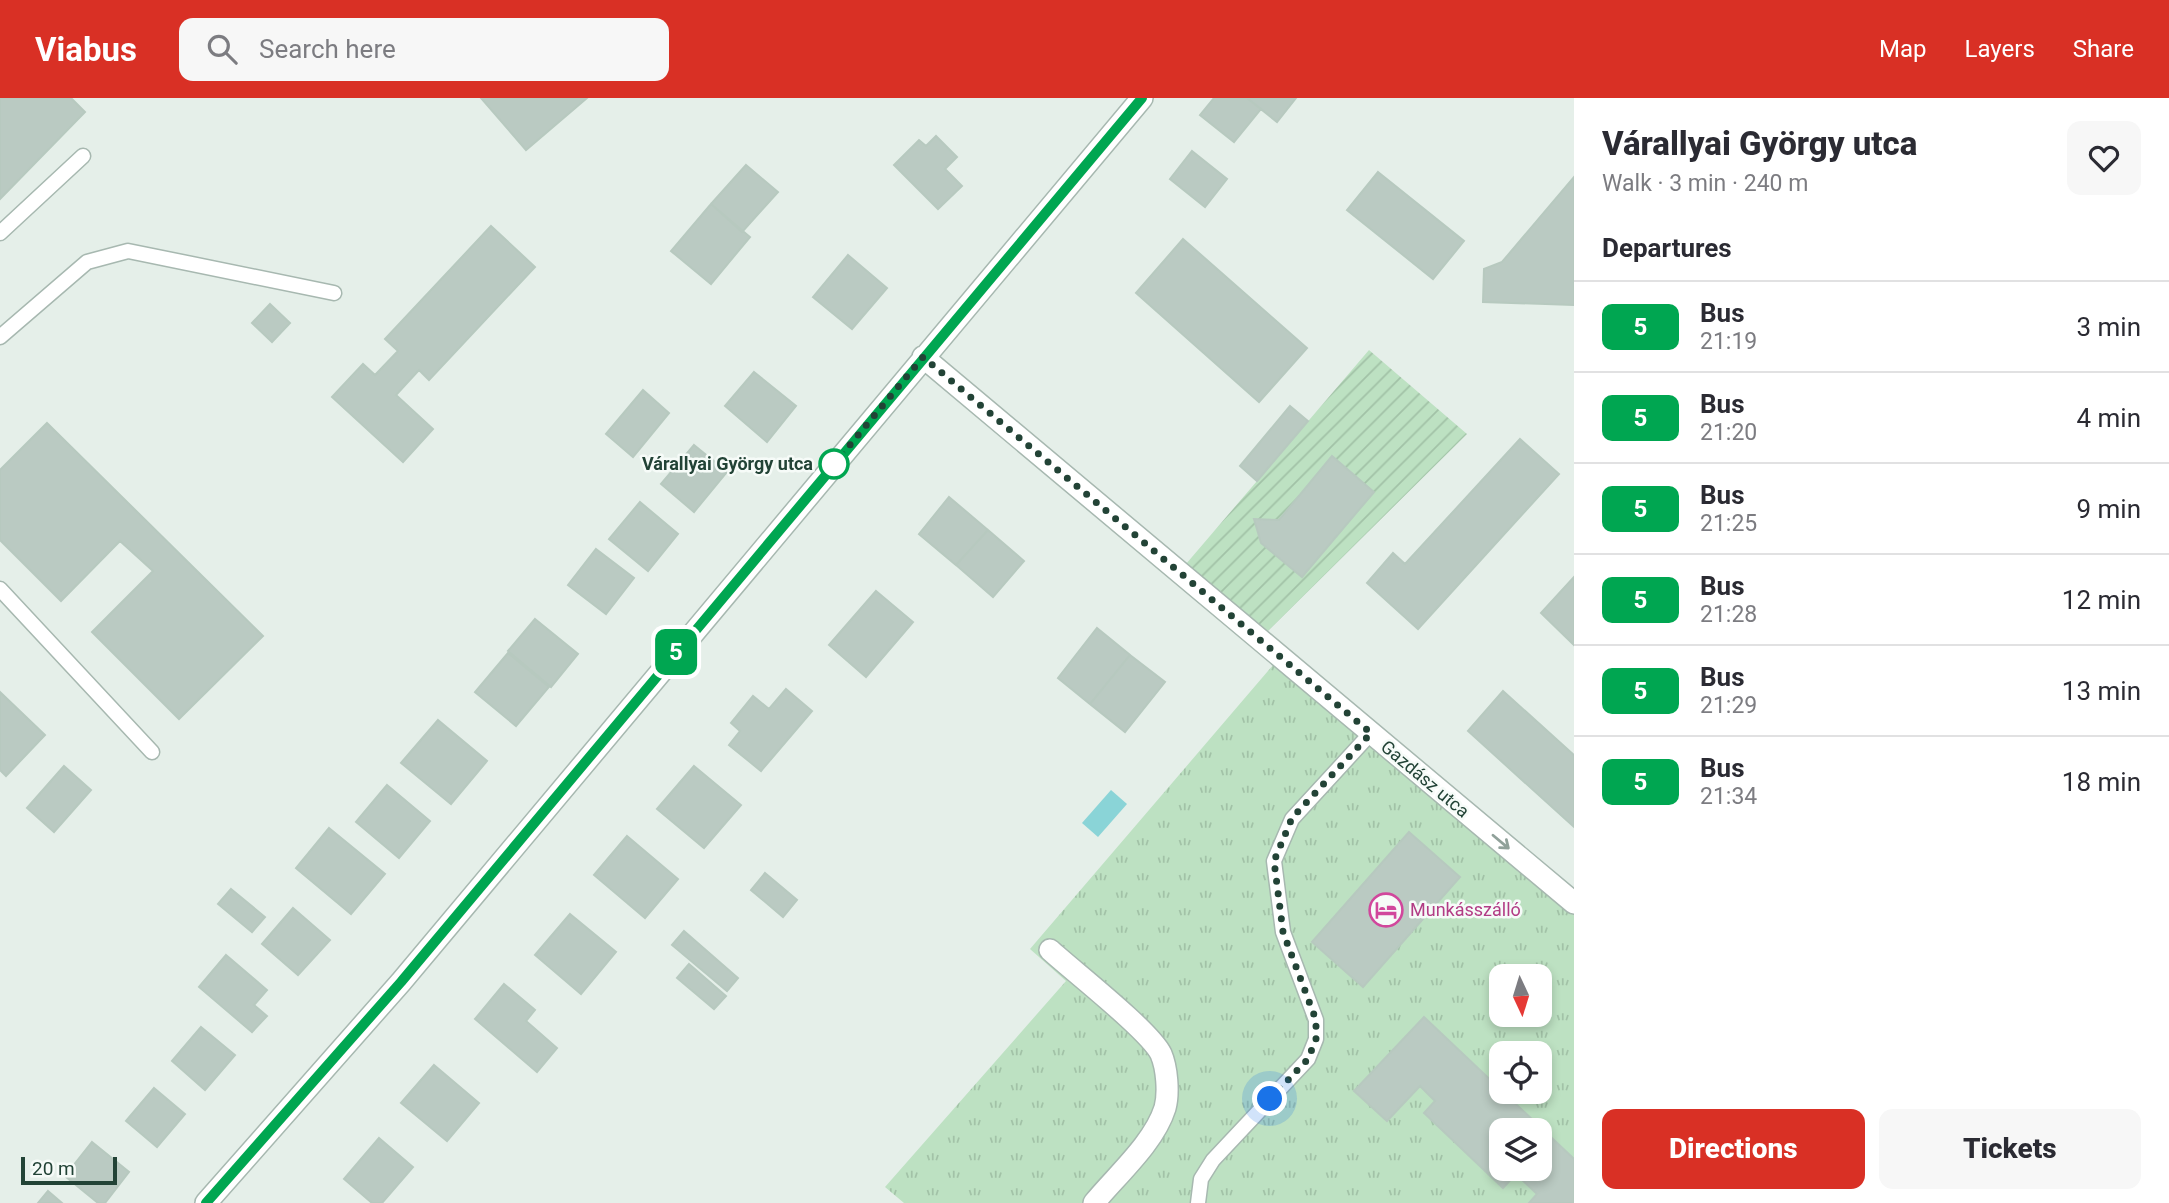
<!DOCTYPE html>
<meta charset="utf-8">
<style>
body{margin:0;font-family:Roboto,sans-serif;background:#f7f7f7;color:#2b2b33;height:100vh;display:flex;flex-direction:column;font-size:26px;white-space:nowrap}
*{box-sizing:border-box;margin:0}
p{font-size:23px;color:#7c7c81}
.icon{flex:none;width:38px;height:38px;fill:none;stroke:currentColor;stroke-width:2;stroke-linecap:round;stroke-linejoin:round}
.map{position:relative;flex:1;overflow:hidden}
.details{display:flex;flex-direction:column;background:#fff;width:595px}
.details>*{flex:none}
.badge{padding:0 14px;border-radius:10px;font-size:24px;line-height:46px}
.needle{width:46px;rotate:176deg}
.fabs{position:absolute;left:1489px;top:866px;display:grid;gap:14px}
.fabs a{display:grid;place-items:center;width:63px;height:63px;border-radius:14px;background:#fff;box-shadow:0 4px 10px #0003;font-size:35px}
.scale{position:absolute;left:21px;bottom:18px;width:96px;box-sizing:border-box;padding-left:7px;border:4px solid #224336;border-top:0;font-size:19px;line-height:24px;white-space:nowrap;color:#224336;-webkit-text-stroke:5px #f6fbf8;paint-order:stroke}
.you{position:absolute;width:35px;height:35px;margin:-18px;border:5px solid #fff;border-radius:50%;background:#1a73e8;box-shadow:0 0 0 10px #1a73e833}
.map>.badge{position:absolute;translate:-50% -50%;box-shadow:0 0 0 4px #fff}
h2{padding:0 28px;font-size:26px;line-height:63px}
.round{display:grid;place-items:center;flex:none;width:74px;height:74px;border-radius:14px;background:#f7f7f7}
.head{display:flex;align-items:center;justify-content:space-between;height:119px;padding:0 28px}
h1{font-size:33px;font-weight:800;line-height:52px}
.button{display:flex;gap:14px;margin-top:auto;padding:14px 28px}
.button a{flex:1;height:80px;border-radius:14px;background:#d93025;color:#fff;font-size:28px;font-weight:800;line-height:80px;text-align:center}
.button a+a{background:#f7f7f7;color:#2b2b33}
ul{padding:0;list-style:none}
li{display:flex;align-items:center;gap:21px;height:91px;padding:0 28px;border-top:2px solid #e1e1e2}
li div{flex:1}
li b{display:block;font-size:26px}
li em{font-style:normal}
li .badge{min-width:77px;font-weight:700;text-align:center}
header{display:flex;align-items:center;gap:42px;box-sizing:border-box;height:98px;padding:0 35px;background:#d93025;color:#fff}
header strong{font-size:33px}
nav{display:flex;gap:38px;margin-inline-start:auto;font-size:24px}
.search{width:490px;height:63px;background:#f7f7f7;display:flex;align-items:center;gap:18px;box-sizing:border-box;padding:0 24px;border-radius:14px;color:#7c7c81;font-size:26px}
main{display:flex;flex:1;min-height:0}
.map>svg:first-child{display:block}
.park{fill:url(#park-tufts);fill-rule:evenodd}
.garden{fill:url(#garden-furrows);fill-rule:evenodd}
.water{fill:#8ad4d7}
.building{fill:#bacac2;stroke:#b7c9bf;stroke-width:2;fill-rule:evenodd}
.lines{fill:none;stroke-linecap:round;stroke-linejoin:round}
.lane-casing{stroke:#a7b8b0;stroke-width:17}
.street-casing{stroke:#a7b8b0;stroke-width:24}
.lane{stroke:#fff;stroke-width:14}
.street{stroke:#fff;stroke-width:21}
.oneway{stroke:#90a19a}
.line-casing{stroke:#fff;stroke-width:16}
.line{stroke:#00a651;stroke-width:10}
.walk{stroke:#224336;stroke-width:7;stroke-dasharray:0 12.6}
.stop-dot{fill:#fff;stroke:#00a651;stroke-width:3.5}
.labels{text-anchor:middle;stroke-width:5;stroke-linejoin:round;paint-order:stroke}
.stop-label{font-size:18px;font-weight:bold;fill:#224336;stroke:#f6fbf8;text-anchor:end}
.street-label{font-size:18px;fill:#224336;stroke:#f6fbf8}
.hotel-label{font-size:18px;fill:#b23c85;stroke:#f6fbf8;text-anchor:start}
</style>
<header>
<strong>Viabus</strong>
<div class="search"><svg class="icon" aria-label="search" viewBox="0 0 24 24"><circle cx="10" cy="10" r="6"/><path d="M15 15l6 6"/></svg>Search here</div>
<nav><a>Map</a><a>Layers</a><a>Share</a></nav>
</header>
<main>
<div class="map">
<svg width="1574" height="1105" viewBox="0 0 1574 1105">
<defs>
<pattern id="park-tufts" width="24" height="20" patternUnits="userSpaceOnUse" patternTransform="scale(1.75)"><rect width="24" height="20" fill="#bde1c2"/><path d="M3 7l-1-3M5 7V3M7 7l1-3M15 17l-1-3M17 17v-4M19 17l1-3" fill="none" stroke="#a2c2a7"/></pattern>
<pattern id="garden-furrows" width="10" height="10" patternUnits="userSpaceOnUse" patternTransform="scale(1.75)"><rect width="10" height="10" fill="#bde1c2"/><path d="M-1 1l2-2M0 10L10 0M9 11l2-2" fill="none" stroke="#a2c2a7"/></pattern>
</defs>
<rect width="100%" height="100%" fill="#e5efe9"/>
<path class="park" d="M1280 559 1574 805V1105H904L885 1089 1066 883 1030 851ZM1502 878H1540V917H1502ZM1502 956H1540V994H1502ZM1502 1032H1540V1071H1502Z"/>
<path class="garden" d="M1369 252 1467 336 1268 533 1186 466ZM1332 358 1374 394 1302 479 1261 445 1254 421 1279 422Z"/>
<path class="water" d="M1111 692 1127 706 1098 739 1082 725Z"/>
<path class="building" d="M0 0H71L85 14 0 101Z
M481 0H587L526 52Z
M1214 0H1247L1261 11 1234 44 1200 17Z
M1247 0H1296L1277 24Z
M936 38 957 59 945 71 962 88 938 111 894 67 919 42 926 48Z
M1192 53 1227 81 1205 109 1170 81Z
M746 67 778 94 742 134 711 106Z
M1378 74 1464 143 1433 181 1347 112Z
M1574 79V207L1483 204 1484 171 1502 164Z
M711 106 750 139 711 186 671 153Z
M491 128 535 169 429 282 419 272 396 297 433 331 403 364 332 299 363 266 375 277 398 253 385 241Z
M1183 141 1307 250 1259 304 1136 195Z
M848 157 887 190 852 231 813 199Z
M270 206 290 225 272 244 252 225Z
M754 274 796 308 767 344 725 308Z
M643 292 669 315 633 359 606 336Z
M1290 308 1308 323 1257 383 1240 368Z
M47 325 263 538 179 621 92 534 153 473 120 443 61 503 0 442V372Z
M1520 341 1559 376 1418 531 1367 485 1393 455 1405 466Z
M694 347 727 374 694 414 661 386Z
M1332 358 1374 394 1302 479 1261 445 1254 421 1279 422Z
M949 399 988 432 956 467 919 436Z
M640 404 678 436 648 473 609 441Z
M988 432 1024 463 993 499 956 467Z
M596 451 634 480 606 516 568 487Z
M1574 479V547L1541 515Z
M876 493 913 524 866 579 829 547Z
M535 521 578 556 551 589 508 553Z
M1097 530 1130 557 1090 606 1058 580Z
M508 555 549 589 516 628 475 594Z
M1130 557 1165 584 1125 634 1090 606Z
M786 591 812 613 761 673 729 647 740 633 731 625 753 598 769 611Z
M1503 593 1574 657V729L1468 633Z
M0 594 45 637 6 678 0 672Z
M438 622 487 663 451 706 401 665Z
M64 668 91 692 54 734 27 710Z
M694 668 741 707 704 750 657 711Z
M387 687 430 723 399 760 356 724Z
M329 730 385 776 351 816 296 770Z
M1409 734 1460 779 1363 889 1312 844Z
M627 738 678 781 645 820 594 777Z
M765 775 797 802 783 819 751 792Z
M231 791 265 819 252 834 218 806Z
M293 810 330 842 298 877 262 846Z
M570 816 616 854 581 896 535 857Z
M684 833 738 880 727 893 672 847Z
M226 857 267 892 254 907 267 918 252 934 199 889Z
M689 866 726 898 714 911 677 880Z
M504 886 535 912 526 923 557 950 537 974 475 921Z
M1424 919 1574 1061V1105H1529L1537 1096 1516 1076 1503 1090 1424 1015 1435 1003 1420 988 1387 1023 1354 993ZM1502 1032H1540V1071H1502Z
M201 929 235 957 205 992 172 963Z
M434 967 479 1005 447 1043 401 1005Z
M154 990 185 1016 157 1049 126 1023Z
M379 1040 413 1069 382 1105H372L344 1081Z
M92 1044 129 1074 105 1105H98L65 1078Z
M48 1093 62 1105H38Z"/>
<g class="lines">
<defs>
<path id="lane" d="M0 135 83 58
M0 239 87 164 128 153 334 195
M0 491 152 654
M1198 1105 1201 1081 1213 1062 1308 961 1316 941V922L1283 834 1274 763 1292 721 1371 635"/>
<path id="street" d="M923 259 1574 805
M1050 852C1073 873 1150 933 1161 956 1167 970 1169 995 1165 1010 1154 1045 1117 1077 1094 1105
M206 1105 401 884 1142 0"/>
</defs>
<use href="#lane" class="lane-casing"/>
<use href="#street" class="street-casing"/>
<use href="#lane" class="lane"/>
<use href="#street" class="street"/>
</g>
<defs><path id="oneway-shaft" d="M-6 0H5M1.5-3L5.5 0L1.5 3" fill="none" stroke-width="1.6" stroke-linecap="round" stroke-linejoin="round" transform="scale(1.75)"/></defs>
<use class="oneway" href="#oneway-shaft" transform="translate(1501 744) rotate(40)"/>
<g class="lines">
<defs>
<path id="line" d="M206 1105 401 884 1142 0"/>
</defs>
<use href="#line" class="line-casing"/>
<use href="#line" class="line"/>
<path class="walk" d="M834 366 923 259 1371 635 1292 720 1274 763 1283 834 1316 922V941L1308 961 1270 1001"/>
</g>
<defs>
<symbol id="hotel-ring" viewBox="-11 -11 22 22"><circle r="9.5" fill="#f6fbf8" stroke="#d1479c" stroke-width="1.5"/><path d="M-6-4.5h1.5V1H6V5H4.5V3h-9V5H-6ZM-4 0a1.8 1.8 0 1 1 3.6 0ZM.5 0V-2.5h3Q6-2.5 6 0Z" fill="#d1479c"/></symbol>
</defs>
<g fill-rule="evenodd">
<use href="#hotel-ring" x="1367" y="793" width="38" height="38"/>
</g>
<circle class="stop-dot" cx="834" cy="366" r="14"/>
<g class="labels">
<g class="stop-label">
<text x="813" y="372">Várallyai György utca</text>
</g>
<g class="street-label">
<text transform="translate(1425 681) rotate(40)" y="6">Gazdász utca</text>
</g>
<g class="hotel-label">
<text x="1410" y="818">Munkásszálló</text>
</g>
</g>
</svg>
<div class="fabs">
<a><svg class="needle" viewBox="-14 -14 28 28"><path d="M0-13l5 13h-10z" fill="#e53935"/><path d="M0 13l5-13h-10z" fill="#7c7c81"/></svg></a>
<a><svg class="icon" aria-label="locate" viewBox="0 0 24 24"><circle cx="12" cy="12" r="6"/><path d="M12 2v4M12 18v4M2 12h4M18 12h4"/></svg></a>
<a><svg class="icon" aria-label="layers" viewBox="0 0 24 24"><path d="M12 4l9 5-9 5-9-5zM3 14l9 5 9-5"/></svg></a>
</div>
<div class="scale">20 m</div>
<div class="you" style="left:1270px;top:1001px"></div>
<b class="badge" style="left:676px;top:554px;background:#00a651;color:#fff">5</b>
</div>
<section class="details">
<div class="head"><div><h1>Várallyai György utca</h1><p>Walk · 3 min · 240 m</p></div><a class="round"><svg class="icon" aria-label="heart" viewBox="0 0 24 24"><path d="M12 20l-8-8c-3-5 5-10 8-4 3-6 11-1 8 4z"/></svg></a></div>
<h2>Departures</h2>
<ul>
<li><span class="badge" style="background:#00a651;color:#fff">5</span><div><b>Bus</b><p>21:19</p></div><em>3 min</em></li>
<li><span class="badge" style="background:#00a651;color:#fff">5</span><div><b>Bus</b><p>21:20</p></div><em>4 min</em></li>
<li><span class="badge" style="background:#00a651;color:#fff">5</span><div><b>Bus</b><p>21:25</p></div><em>9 min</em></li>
<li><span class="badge" style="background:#00a651;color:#fff">5</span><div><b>Bus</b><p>21:28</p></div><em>12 min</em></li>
<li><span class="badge" style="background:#00a651;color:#fff">5</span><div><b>Bus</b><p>21:29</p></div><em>13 min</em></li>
<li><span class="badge" style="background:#00a651;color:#fff">5</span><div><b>Bus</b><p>21:34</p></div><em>18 min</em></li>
</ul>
<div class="button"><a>Directions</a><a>Tickets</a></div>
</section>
</main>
